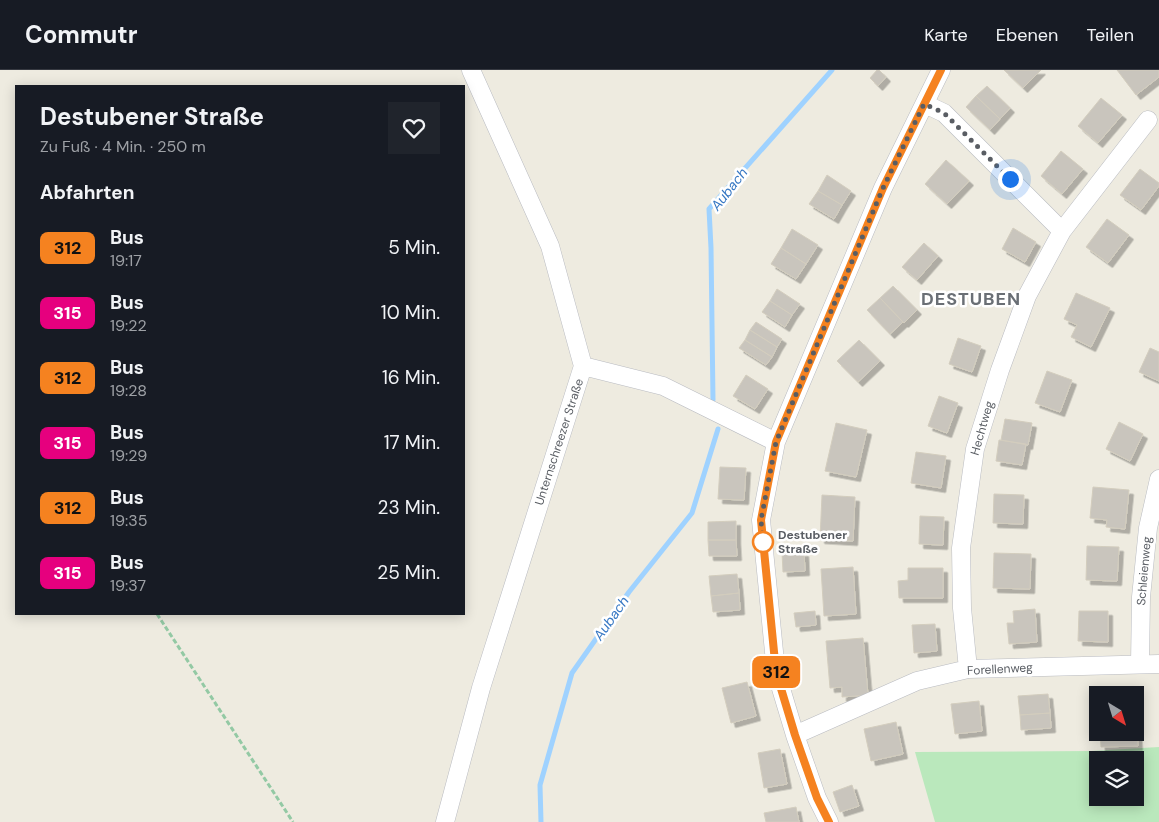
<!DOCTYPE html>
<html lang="de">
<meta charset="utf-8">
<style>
body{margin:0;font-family:"DM Sans",sans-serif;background:#20242c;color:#f1f3f6;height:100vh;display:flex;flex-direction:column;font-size:19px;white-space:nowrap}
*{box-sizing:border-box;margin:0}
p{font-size:16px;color:#9ea1a6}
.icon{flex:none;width:28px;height:28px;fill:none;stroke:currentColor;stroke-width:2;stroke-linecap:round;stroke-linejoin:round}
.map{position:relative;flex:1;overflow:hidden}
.panel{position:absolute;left:15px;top:15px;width:450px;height:530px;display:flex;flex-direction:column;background:#171b24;border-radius:0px;box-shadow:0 2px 12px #0003}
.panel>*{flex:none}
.badge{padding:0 10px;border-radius:8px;font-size:18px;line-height:32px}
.needle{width:32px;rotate:142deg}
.fabs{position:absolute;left:1089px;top:616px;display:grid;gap:10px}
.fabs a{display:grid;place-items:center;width:55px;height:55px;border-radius:0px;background:#171b24;box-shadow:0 2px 12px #0003;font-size:25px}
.you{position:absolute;width:25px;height:25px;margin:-12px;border:4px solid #fff;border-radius:50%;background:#1a73e8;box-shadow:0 0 0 8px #1a73e833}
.map>.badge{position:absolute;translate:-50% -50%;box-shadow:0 0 0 2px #fff}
h2{padding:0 25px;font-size:19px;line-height:45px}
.round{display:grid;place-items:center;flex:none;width:52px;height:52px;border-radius:0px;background:#20242c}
.headline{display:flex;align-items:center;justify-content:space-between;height:85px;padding:0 25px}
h1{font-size:24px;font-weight:700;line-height:38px}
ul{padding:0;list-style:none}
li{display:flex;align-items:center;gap:15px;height:65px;padding:0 25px}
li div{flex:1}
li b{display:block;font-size:19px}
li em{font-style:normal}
li .badge{min-width:55px;font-weight:700;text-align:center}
header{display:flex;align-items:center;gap:30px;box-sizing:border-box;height:70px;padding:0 25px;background:#171b24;border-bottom:1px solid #363941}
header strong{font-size:24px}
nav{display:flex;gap:28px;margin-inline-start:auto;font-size:18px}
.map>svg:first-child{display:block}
.green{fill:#bae8bc;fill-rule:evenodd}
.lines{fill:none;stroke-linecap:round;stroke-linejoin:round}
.stream{stroke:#9fd2ff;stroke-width:5}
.building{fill:#c9c5bd;stroke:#d3cdbe;filter:url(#shadow)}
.minor-casing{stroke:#b9bbc1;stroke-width:19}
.path{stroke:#93c9a4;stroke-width:3;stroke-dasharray:5 2.5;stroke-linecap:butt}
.minor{stroke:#fff;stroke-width:18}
.line-casing{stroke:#fff;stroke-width:11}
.line{stroke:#f58220;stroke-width:8}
.walk{stroke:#595d63;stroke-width:5;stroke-dasharray:0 9}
.stop-dot{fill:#fff;stroke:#f58220;stroke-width:2.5}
.labels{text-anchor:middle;stroke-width:5;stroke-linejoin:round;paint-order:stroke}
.street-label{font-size:12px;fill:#595d63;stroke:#fff}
.stop-label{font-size:12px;font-weight:bold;fill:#595d63;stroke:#fff;text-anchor:start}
.water-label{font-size:14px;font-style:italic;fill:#3677c3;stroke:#fff}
.district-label{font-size:18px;font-weight:bold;letter-spacing:1px;fill:#6a6f75;stroke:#fff}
</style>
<header>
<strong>Commutr</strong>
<nav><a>Karte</a><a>Ebenen</a><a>Teilen</a></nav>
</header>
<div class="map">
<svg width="1159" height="752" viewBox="0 0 1159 752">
<defs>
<filter id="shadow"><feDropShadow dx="4.5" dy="4.5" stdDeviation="0" flood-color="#0004"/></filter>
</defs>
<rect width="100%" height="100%" fill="#eeebe0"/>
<path class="green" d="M1159 677V752H935L915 682 1091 681ZM1098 690H1135V728H1098Z"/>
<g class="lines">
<path class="stream" d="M713 330 711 178 709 139 832 0
M541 752 540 715 572 603 629 522 692 443 718 359"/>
</g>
<path class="building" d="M877 0H879L886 7 878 16 870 8Z
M1004 0H1041L1023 18Z
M1117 0H1159V7L1136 25Z
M987 16 1010 38 1000 49 976 26Z
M976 26 1000 49 990 60 966 37Z
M1101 28 1122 45 1098 73 1078 56Z
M1061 81 1083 99 1062 124 1041 106Z
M946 90 969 111 947 134 925 114Z
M1140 99 1159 113V116L1141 140 1120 125Z
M827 105 851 121 842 135 818 121Z
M818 121 842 135 834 149 809 134Z
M1107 149 1129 165 1108 193 1086 177Z
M1013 158 1036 172 1025 192 1002 179Z
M792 159 818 175 806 194 781 178Z
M924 173 938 186 917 210 902 197Z
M781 178 806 194 796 209 771 194Z
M893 216 917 240 904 253 880 228Z
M777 219 800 234 792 245 770 231Z
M1076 223 1110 238 1091 277 1071 267 1077 255 1064 249Z
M880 228 903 252 890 264 867 240Z
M770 231 792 245 785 257 762 242Z
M756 252 782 269 777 277 750 260Z
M750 260 777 277 772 287 745 270Z
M958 268 981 276 972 302 949 294Z
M745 270 772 287 766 295 739 278Z
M859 270 880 291 858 312 837 291Z
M1150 278 1159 282V311L1139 302Z
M1047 301 1072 310 1060 342 1035 333Z
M746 305 768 319 755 339 733 326Z
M939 326 958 333 947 363 928 356Z
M1005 349 1032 353 1028 375 1001 370Z
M1119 352 1143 364 1130 391 1106 379Z
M836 353 867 360 856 407 825 401Z
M999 370 1026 374 1022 395 996 391Z
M916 382 946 386 941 418 911 413Z
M720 397 746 398 744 430 718 429Z
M1093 417 1129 420 1125 459 1106 457 1107 450 1090 448Z
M994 424 1024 425 1023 454 993 453Z
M822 425 855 427 853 471 820 469Z
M920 446 944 447 943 475 919 474Z
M736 451V470H708V452Z
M708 470H736L737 486H709Z
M1087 476 1119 477 1117 511 1086 510Z
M804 482 805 501 783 502 782 483Z
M994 483 1031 484 1030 519 993 518Z
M853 497 856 544 824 546 821 499Z
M908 498H943V528H899L898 511 908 510Z
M737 504 739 523 711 526 709 506Z
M739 523 740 540 713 542 711 526Z
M1035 539 1037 572 1009 574 1007 553H1014L1013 541Z
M815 541 816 555 796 557 794 543Z
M1079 541H1108V572L1078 571Z
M935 554 937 581 914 583 912 555Z
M863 568 868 625 842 627V617L830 618 826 571Z
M747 612 756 646 731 653 722 618Z
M1048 624 1050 643 1020 645 1018 626Z
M979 631 982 661 955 664 951 634Z
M1135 637H1136L1138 676 1101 677 1100 662H1135Z
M1050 643 1051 658 1021 660 1020 645Z
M896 652 903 684 871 691 864 659Z
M780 679 787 714 764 718 758 683Z
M852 715 859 736 840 742 833 722Z
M796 737 799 752H766L764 743Z"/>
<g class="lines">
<defs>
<path id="minor" d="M925 34 944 43 1062 161 1027 226 1000 300 975 379 961 478 962 538 968 599
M1062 161 1148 50
M583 296 663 316 776 372
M1140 594 1141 527 1148 458 1159 409
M795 665 917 611 968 599 1159 594
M445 752 481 618 583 296 550 176 471 0
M829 752 817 728 795 665 776 602 761 450 776 372 883 118 941 0"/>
</defs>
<use href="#minor" class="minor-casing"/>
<path class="path" d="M157 544 293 752"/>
<use href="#minor" class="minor"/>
</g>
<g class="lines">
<defs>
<path id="line" d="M829 752 817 728 795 665 776 602 761 450 776 372 883 118 941 0"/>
</defs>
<use href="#line" class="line-casing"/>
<use href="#line" class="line"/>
<path class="walk" d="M763 472 761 450 776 372 883 118 924 34 944 43 1010 109"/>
</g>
<circle class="stop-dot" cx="763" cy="472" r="10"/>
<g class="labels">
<g class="street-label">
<text transform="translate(982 358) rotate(-74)" y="4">Hechtweg</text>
<text transform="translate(559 372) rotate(-72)" y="4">Unternschreezer Straße</text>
<text transform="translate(1144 501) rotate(-85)" y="4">Schleienweg</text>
<text transform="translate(1000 599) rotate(-3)" y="4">Forellenweg</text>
</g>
<g class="stop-label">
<text x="778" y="469">Destubener<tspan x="778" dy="14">Straße</tspan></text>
</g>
<g class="water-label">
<text transform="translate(729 119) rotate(-52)" y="5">Aubach</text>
<text transform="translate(611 548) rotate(-55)" y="5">Aubach</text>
</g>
<g class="district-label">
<text x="971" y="235">DESTUBEN</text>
</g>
</g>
</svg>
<div class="fabs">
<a><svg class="needle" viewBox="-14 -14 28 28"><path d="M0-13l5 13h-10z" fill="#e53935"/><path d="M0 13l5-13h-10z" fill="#9ea1a6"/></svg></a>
<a><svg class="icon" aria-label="layers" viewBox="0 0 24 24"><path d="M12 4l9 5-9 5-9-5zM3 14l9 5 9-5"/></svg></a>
</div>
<div class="you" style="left:1010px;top:109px"></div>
<b class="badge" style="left:776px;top:602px;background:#f58220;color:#111">312</b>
<section class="panel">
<div class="headline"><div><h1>Destubener Straße</h1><p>Zu Fuß · 4 Min. · 250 m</p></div><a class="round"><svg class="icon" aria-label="heart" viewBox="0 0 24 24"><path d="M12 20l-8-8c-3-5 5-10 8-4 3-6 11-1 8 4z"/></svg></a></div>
<h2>Abfahrten</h2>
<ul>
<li><span class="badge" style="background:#f58220;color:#111">312</span><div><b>Bus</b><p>19:17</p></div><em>5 Min.</em></li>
<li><span class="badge" style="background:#e6007e;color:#fff">315</span><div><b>Bus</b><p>19:22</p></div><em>10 Min.</em></li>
<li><span class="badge" style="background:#f58220;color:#111">312</span><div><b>Bus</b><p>19:28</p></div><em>16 Min.</em></li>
<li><span class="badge" style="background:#e6007e;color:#fff">315</span><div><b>Bus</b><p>19:29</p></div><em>17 Min.</em></li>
<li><span class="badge" style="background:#f58220;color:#111">312</span><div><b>Bus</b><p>19:35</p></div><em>23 Min.</em></li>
<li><span class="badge" style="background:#e6007e;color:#fff">315</span><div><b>Bus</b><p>19:37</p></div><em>25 Min.</em></li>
</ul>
</section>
</div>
